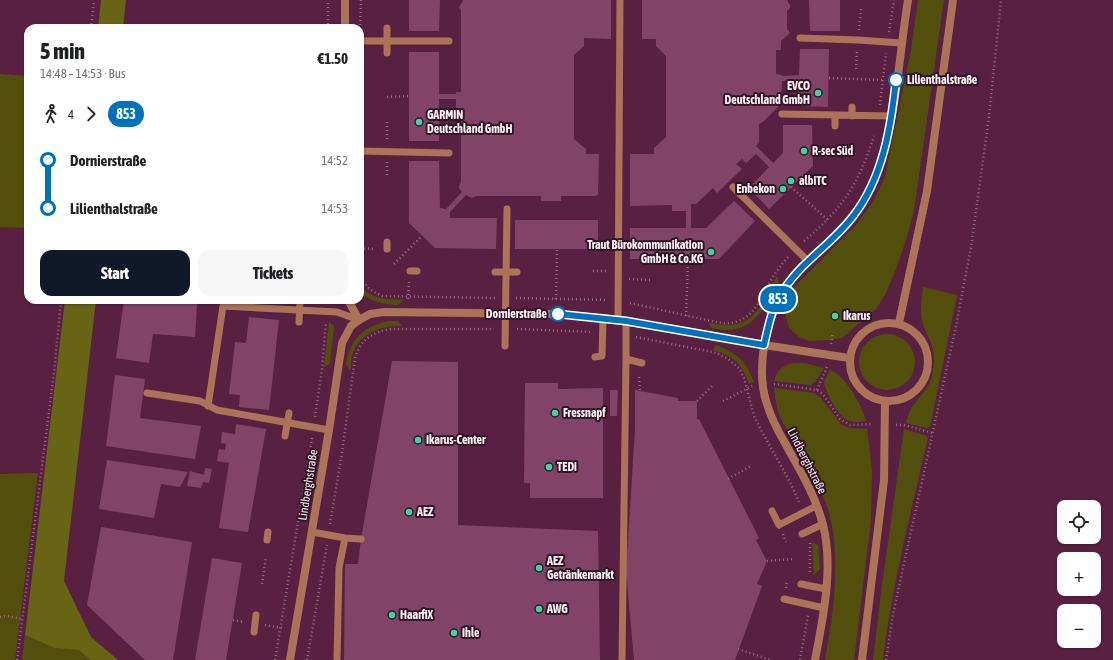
<!DOCTYPE html>
<meta charset="utf-8">
<style>
body{margin:0;font-family:"Asap Condensed",sans-serif;background:#f6f6f6;color:#202124;height:100vh;display:flex;flex-direction:column;font-size:15px;white-space:nowrap}
*{box-sizing:border-box;margin:0}
p{font-size:13px;color:#757577}
.icon{flex:none;width:22px;height:22px;fill:none;stroke:currentColor;stroke-width:2;stroke-linecap:round;stroke-linejoin:round}
.map{position:relative;flex:1;overflow:hidden}
.drawer{position:absolute;left:24px;top:24px;width:340px;height:280px;display:flex;flex-direction:column;background:#fff;border-radius:12px;box-shadow:0 1px 3px #0004}
.drawer>*{flex:none}
.badge{padding:0 8px;border-radius:13px;font-size:14px;line-height:26px}
.tools{position:absolute;left:1057px;top:500px;display:grid;gap:8px}
.tools a{display:grid;place-items:center;width:44px;height:44px;border-radius:8px;background:#fff;box-shadow:0 1px 3px #0004;font-size:20px}
.map>.badge{position:absolute;translate:-50% -50%;box-shadow:0 0 0 2px #fff}
.legs{display:flex;align-items:center;gap:6px;height:44px;padding:0 16px;font-size:13px}
.legs p{margin-inline-start:auto}
.summary{display:flex;align-items:center;justify-content:space-between;height:68px;padding:0 16px}
h1{font-size:22px;font-weight:800;line-height:30px}
.button{display:flex;gap:8px;margin-top:auto;padding:8px 16px}
.button a{flex:1;height:46px;border-radius:12px;background:#111827;color:#fff;font-size:16px;font-weight:800;line-height:46px;text-align:center}
.button a+a{background:#f6f6f6;color:#202124}
ul{padding:0 16px;list-style:none}
li{display:flex;align-items:center;gap:14px;height:48px;font-size:15px}
li i{display:grid;place-items:center;width:6px;height:100%;margin:0 5px;background:currentColor}
li i::after{content:'';width:10px;height:10px;margin:-5px;border:3px solid;border-radius:50%;background:#fff}
li p{margin-inline-start:auto}
li:first-child i{background:linear-gradient(#0000 50%,currentColor 0)}
li:last-child i{background:linear-gradient(currentColor 50%,#0000 0)}
.map>svg:first-child{display:block}
.green{fill:#524f0c}
.forest{fill:#676414}
.building{fill:#814466}
.lines{fill:none;stroke-linecap:round;stroke-linejoin:round}
.path{stroke:#966c84;stroke-width:2.5;stroke-dasharray:1 3;stroke-linecap:butt}
.service{stroke:#ab7358;stroke-width:7}
.minor{stroke:#ab7358;stroke-width:8}
.tertiary{stroke:#ab7358;stroke-width:8}
.line-1-casing{stroke:#fff;stroke-width:9}
.line-1{stroke:#0072bc;stroke-width:6}
.stop-1-dot{fill:#fff;stroke:#0072bc;stroke-width:2}
.poi-dot{fill:#3cd4a4;stroke:#301624;stroke-width:1.5}
.labels{text-anchor:middle;stroke-width:4;stroke-linejoin:round;paint-order:stroke}
.stop-label{font-size:12px;font-weight:bold;fill:#feeff6;stroke:#301624;text-anchor:start}
.poi-label{font-size:12px;font-weight:bold;fill:#feeff6;stroke:#301624;text-anchor:start}
.street-label{font-size:12px;fill:#feeff6;stroke:#301624}
</style>
<div class="map">
<svg width="1113" height="660" viewBox="0 0 1113 660">
<rect width="100%" height="100%" fill="#5a2042"/>
<path class="green" d="M918 0H944L914 211 906 240 896 269 886 293 876 309 842 338 828 340 809 341 799 337 789 328 786 317 787 303 795 286 855 226 873 202 885 177 911 50Z
M0 74 28 76V228L0 227Z
M777 276 779 283C761 313 751 337 711 328L709 323C718 324 727 326 737 324 759 319 767 294 777 276Z
M360 283C368 300 387 299 404 300L398 305C388 305 363 301 360 289 359 287 360 285 360 283Z
M923 287 957 295 930 427 927 428 906 423C910 405 917 402 926 389 932 381 934 369 934 359 935 347 927 336 923 324 919 313 922 299 923 287Z
M388 321H398L402 326C382 325 362 332 353 352 351 358 351 365 350 371L346 364C351 338 362 328 388 321Z
M329 322 334 326 330 364 324 367Z
M859 362a28 28 0 1 1 56 0a28 28 0 1 1-56 0Z
M716 345C737 353 746 361 754 382L749 384C742 364 734 356 713 350Z
M793 363H805L824 368 815 382 811 385 774 381C777 370 782 366 793 363Z
M830 370C834 372 838 374 841 377 852 389 862 406 866 421 861 422 855 423 850 421 838 418 826 393 824 382Z
M774 388 814 393 821 398 841 424 849 428 867 429 872 471 871 520 854 660H825C827 650 828 640 830 630 836 590 839 548 828 509 823 496 817 483 811 470 801 451 787 434 779 414 776 406 775 396 774 388Z
M904 429 924 435 928 438C911 511 892 585 883 660H873L881 592Z
M38 473 15 660H0V474Z
M812 543 818 545 820 569 814 575Z
M25 635 54 648 79 650 90 660H22Z"/>
<path class="forest" d="M101 0H126L123 28H98Z
M65 300H96L64 581 91 637 118 660H90L79 650 54 648 25 635Z"/>
<path class="building" d="M409 0H440L439 31H409Z
M462 0H611V39L584 38V46L574 55V139L586 149V154H599L598 194 596 196H561V201H541V196H476L472 198 466 195 450 212V218H497L496 249 435 248 409 223V161H439L440 208 446 209 462 192 459 188V186L461 182V112H456V99H439V141H409V52H439V94H456V92H461V10L459 7 463 1Z
M642 0H787L790 5V8L787 11V29L790 33 781 41V50H776V74L782 75V76L799 75 800 49H829L828 107 798 106 799 81H782L781 104 764 121 759 124V142L756 146 773 163 783 153V125H812L813 166 769 209 749 188 769 167 756 154 746 163 742 159 736 164 742 169 717 193 713 188 696 204H691V228H706L734 201 755 221 719 259H630V228H686V211H672V205L630 206V154H654V148L666 137V56L656 46V39H642Z
M809 0H840V31H810Z
M515 220H598V249H515Z
M124 300 197 304 195 337 153 334 149 363 116 358Z
M249 317 279 320 269 410 239 407 240 395 229 394 235 342 246 343Z
M392 361 458 362V525L598 531 600 660H344L345 564H358L361 539Z
M115 375 145 379 140 418 201 426 195 459 106 446Z
M525 383H558V389L603 388V498H530V483H524Z
M610 390H618L617 416H610Z
M635 390 678 398V401H697V419H699L759 538 756 540 767 561 757 584 762 586 735 660H634L626 571 635 430Z
M236 424 266 429 248 532 219 528 229 463 217 461 219 449 225 450 226 444 221 443 222 432 235 434Z
M107 460 188 472 180 487 161 484 154 518 99 509Z
M205 468 212 469 209 483 203 482 201 488 187 486 190 471 204 475Z
M101 527 192 542 173 660H145L87 605Z
M212 558 242 563 226 660H195Z"/>
<g class="lines">
<path class="path" d="M91 28 94 0
M328 28V0
M360 29 361 0
M859 30 861 9
M889 32 894 0
M360 59V52
M856 69 857 51
M829 78 882 80
M387 97 409 96
M880 105 886 53
M387 122V141
M387 175V162
M791 187 828 220
M804 241C843 208 858 185 874 136
M360 248 375 249
M394 264 422 236
M593 271H608
M360 274C364 286 371 291 382 296L495 298
M629 279 650 280
M516 298 607 300
M408 299 409 282
M556 299 557 249
M630 303 716 322C723 323 731 324 738 321 756 315 762 295 771 280 776 272 781 265 788 257
M686 316 688 259
M517 329 591 332
M636 337 717 353 728 359 739 368 744 378 754 416 761 430 790 482 799 502
M831 344 833 332
M639 377 640 390
M774 384 817 390 823 394 840 419 850 425 873 424
M817 390 827 367
M697 401 714 384
M723 401 752 386
M315 417 322 369 326 322
M896 425H904L933 433
M728 479 751 466
M330 524 342 453 355 358C360 340 372 332 391 329H494
M783 534 786 542
M810 543V574
M767 561 792 559
M262 584 266 557
M786 588 787 582
M0 617 6 616 22 619
M233 620 244 622
M265 625 282 628
M738 649 771 660
M17 660 54 373 61 300
M275 660 312 438
M307 660 327 545
M800 660 808 615
M886 660 893 614 956 326 971 247 989 117 1001 0"/>
<path class="service" d="M800 38 858 40 901 43
M360 41H449
M387 53V28
M852 107V116
M782 114 892 116
M835 126V115
M360 151 449 153
M733 187 808 261
M387 242V249
M410 271H417
M495 272H517
M618 320 620 0
M626 321V359L642 363
M299 322 300 302
M505 346 507 209
M595 357 602 356 603 318
M147 393 200 401 217 410 329 430
M208 406 223 306 337 312 359 320
M285 436 289 413
M772 511 779 525 816 506
M312 532 345 538 361 539
M802 534 823 524
M267 540 268 532
M801 584 826 589
M784 599 824 608
M254 632 256 615
M337 660 339 568 345 538
M622 660 626 359"/>
<path class="minor" d="M345 28V0
M348 300 359 320
M290 660 329 430 342 343 351 326 359 320 370 314 384 312 556 314 603 318 686 331 764 345 849 358
M815 660C823 618 834 567 823 525 816 496 799 469 785 443 778 431 771 418 767 404 761 387 761 366 764 347 767 324 779 294 794 275 806 260 822 249 835 236 849 222 861 206 870 190 874 183 876 174 879 166 897 114 899 55 908 0"/>
<path class="tertiary" d="M850 362a39 39 0 1 1 78 0a39 39 0 1 1-78 0Z
M899 323 927 191 953 0
M862 660 884 480 885 401"/>
</g>
<g class="lines">
<defs>
<path id="line-1" d="M558 314 626 321 764 345C768 329 771 310 780 296 798 263 832 245 854 215 883 177 891 127 896 80"/>
</defs>
<use href="#line-1" class="line-1-casing"/>
<use href="#line-1" class="line-1"/>
</g>
<g class="stop-1-dot">
<circle cx="896" cy="80" r="7"/>
<circle cx="558" cy="314" r="7"/>
</g>
<g class="poi-dot">
<circle cx="818" cy="93" r="4"/>
<circle cx="419" cy="122" r="4"/>
<circle cx="804" cy="151" r="4"/>
<circle cx="791" cy="181" r="4"/>
<circle cx="783" cy="189" r="4"/>
<circle cx="711" cy="252" r="4"/>
<circle cx="835" cy="316" r="4"/>
<circle cx="555" cy="413" r="4"/>
<circle cx="418" cy="440" r="4"/>
<circle cx="549" cy="467" r="4"/>
<circle cx="409" cy="512" r="4"/>
<circle cx="539" cy="568" r="4"/>
<circle cx="539" cy="609" r="4"/>
<circle cx="392" cy="615" r="4"/>
<circle cx="454" cy="633" r="4"/>
</g>
<g class="labels">
<g class="stop-label">
<text x="907" y="84">Lilienthalstraße</text>
<text x="547" y="318" text-anchor="end">Dornierstraße</text>
</g>
<g class="poi-label">
<text x="810" y="90" text-anchor="end">EVCO<tspan x="810" dy="14">Deutschland GmbH</tspan></text>
<text x="427" y="119">GARMIN<tspan x="427" dy="14">Deutschland GmbH</tspan></text>
<text x="812" y="155">R-sec Süd</text>
<text x="799" y="185">albiTC</text>
<text x="775" y="193" text-anchor="end">Enbekon</text>
<text x="703" y="249" text-anchor="end">Traut Bürokommunikation<tspan x="703" dy="14">GmbH &amp; Co.KG</tspan></text>
<text x="843" y="320">Ikarus</text>
<text x="563" y="417">Fressnapf</text>
<text x="426" y="444">Ikarus-Center</text>
<text x="557" y="471">TEDi</text>
<text x="417" y="516">AEZ</text>
<text x="547" y="565">AEZ<tspan x="547" dy="14">Getränkemarkt</tspan></text>
<text x="547" y="613">AWG</text>
<text x="400" y="619">HaarfiX</text>
<text x="462" y="637">Ihle</text>
</g>
<g class="street-label">
<text transform="translate(807 461) rotate(63)" y="4">Lindberghstraße</text>
<text transform="translate(308 485) rotate(-81)" y="4">Lindberghstraße</text>
</g>
</g>
</svg>
<div class="tools">
<a><svg class="icon" aria-label="locate" viewBox="0 0 24 24"><circle cx="12" cy="12" r="6"/><path d="M12 2v4M12 18v4M2 12h4M18 12h4"/></svg></a>
<a>+</a>
<a>−</a>
</div>
<b class="badge" style="left:778px;top:299px;background:#0072bc;color:#fff">853</b>
<section class="drawer">
<div class="summary"><div><h1>5 min</h1><p>14:48 – 14:53 · Bus</p></div><b>€1.50</b></div>
<div class="legs"><svg class="icon" aria-label="walk" viewBox="0 0 24 24"><circle cx="13" cy="4" r="2"/><path d="M13 8l-2 6 4 7M11 14l-3 7M7 12l3-4h3l4 4"/></svg>4<svg class="icon" aria-label="forward" viewBox="0 0 24 24"><path d="M9 5l7 7-7 7"/></svg><b class="badge" style="background:#0072bc;color:#fff">853</b></div>
<ul>
<li><i style="color:#0072bc"></i><b>Dornierstraße</b><p>14:52</p></li>
<li><i style="color:#0072bc"></i><b>Lilienthalstraße</b><p>14:53</p></li>
</ul>
<div class="button"><a>Start</a><a>Tickets</a></div>
</section>
</div>
